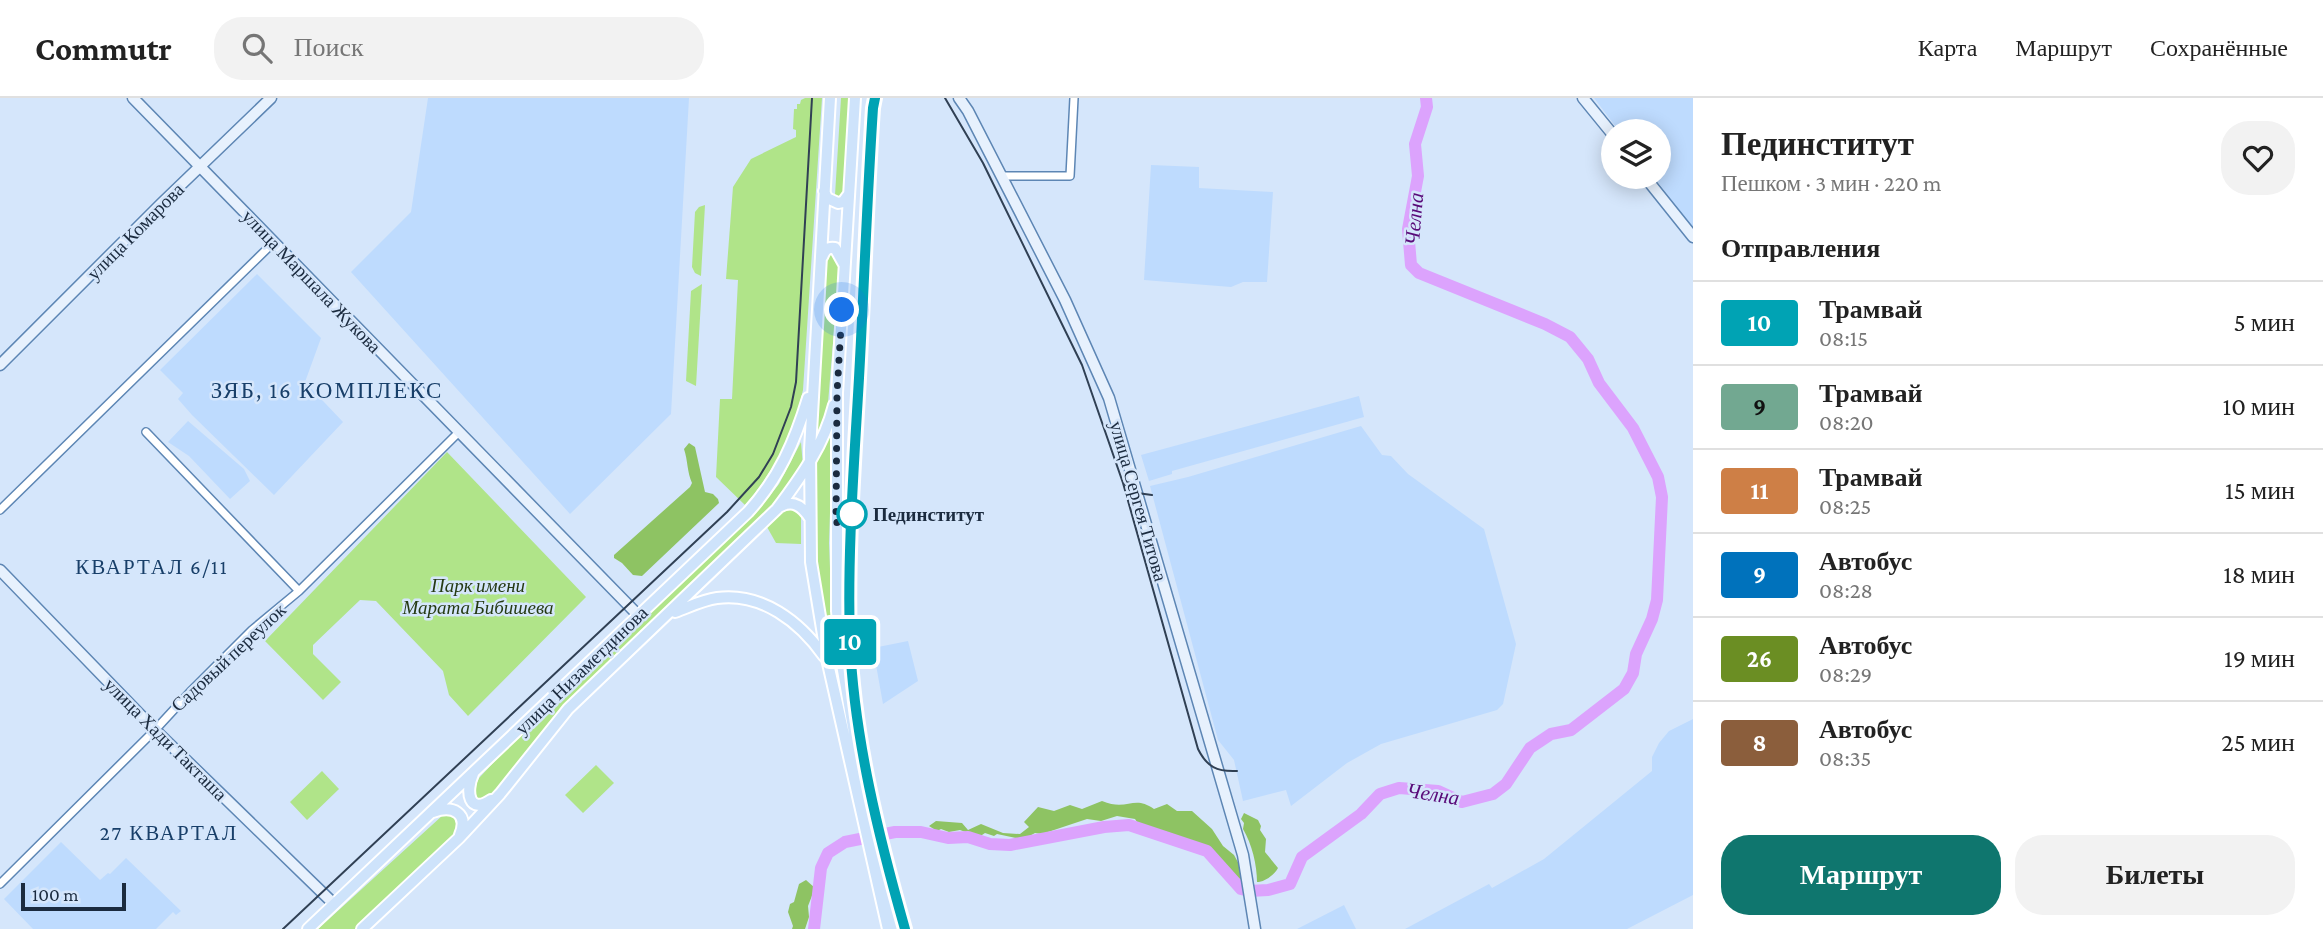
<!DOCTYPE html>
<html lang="ru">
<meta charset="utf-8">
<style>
body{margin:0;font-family:"Crimson Pro",serif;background:#f2f2f2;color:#222;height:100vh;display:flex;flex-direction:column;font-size:26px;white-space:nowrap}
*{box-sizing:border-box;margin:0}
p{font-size:23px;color:#767676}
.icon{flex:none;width:38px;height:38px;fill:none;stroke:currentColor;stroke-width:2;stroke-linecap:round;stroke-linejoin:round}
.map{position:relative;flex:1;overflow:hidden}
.side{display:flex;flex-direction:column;background:#fff;width:630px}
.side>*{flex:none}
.badge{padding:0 14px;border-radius:5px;font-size:24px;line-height:46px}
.tools{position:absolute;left:1601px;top:21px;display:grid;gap:14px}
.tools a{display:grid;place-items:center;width:70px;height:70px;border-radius:50%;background:#fff;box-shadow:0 4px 18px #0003;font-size:35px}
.scale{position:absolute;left:21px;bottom:18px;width:105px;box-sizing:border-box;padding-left:7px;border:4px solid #1b2b3f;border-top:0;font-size:19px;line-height:24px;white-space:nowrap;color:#1b2b3f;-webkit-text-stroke:5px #d5e6fb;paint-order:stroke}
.you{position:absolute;width:35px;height:35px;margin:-18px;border:5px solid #fff;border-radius:50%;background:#1a73e8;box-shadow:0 0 0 10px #1a73e833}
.map>.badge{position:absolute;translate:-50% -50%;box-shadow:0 0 0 4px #fff}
h2{padding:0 28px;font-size:26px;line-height:63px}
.round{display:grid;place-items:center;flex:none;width:74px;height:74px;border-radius:28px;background:#f2f2f2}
.summary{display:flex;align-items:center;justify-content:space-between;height:119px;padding:0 28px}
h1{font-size:33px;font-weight:800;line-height:52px}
.primary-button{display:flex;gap:14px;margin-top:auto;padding:14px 28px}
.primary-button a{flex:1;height:80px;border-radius:28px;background:#0f766e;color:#fff;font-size:28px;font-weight:800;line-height:80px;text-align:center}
.primary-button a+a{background:#f2f2f2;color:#222}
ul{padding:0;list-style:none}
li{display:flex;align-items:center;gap:21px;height:84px;padding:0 28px;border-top:2px solid #e0e0e0}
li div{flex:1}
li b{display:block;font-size:26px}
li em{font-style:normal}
li .badge{min-width:77px;font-weight:700;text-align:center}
header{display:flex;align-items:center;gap:42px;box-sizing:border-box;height:98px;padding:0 35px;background:#fff;border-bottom:2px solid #e0e0e0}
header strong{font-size:33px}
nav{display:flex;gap:38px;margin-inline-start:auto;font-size:24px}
.search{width:490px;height:63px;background:#f2f2f2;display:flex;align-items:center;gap:18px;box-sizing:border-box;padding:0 24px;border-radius:28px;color:#767676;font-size:26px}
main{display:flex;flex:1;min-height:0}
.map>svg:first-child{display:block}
.built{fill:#bedbfe}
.green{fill:#b0e489}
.forest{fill:#8ec363}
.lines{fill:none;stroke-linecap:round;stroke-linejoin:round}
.river{stroke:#dca3fd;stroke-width:12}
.street-casing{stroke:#5d86b4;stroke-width:10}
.secondary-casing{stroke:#5d86b4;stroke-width:13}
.primary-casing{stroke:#fff;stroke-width:14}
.street{stroke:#fff;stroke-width:7}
.secondary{stroke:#e7f1fd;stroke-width:10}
.primary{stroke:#cee3fb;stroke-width:10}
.tram{stroke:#304054;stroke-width:2}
.line-casing{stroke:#fff;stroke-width:16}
.line{stroke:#00a3b4;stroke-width:10}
.walk{stroke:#1b2b3f;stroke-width:7;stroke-dasharray:0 12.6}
.stop-dot{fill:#fff;stroke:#00a3b4;stroke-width:3.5}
.labels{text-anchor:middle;stroke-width:5;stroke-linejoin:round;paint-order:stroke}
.street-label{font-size:19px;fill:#1b2b3f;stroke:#d5e6fb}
.stop-label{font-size:19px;font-weight:bold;fill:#1b2b3f;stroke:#d5e6fb;text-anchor:start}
.park-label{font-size:19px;font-style:italic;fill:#253a13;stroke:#d5e6fb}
.water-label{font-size:21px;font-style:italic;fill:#590b79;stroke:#d5e6fb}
.neighbourhood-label{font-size:21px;letter-spacing:2px;fill:#183f69;stroke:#d5e6fb}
.quarter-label{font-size:23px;letter-spacing:2px;fill:#183f69;stroke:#d5e6fb}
</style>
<header>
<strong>Commutr</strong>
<div class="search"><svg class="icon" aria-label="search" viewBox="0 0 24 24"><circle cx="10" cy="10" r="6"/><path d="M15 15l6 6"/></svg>Поиск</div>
<nav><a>Карта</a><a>Маршрут</a><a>Сохранённые</a></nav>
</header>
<main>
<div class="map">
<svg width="1693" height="831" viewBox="0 0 1693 831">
<rect width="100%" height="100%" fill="#d5e6fb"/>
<path class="built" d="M428 0H689L671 316 570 416 351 174 411 114Z
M1594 0H1693V130L1654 79H1659V33H1619Z
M1151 67 1199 69V90L1273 94 1267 184H1243L1231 189 1144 182Z
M257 176 321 240 305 284 343 324 274 397 192 317 178 301 183 295 160 272Z
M1359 298 1364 319 1172 373V376L1149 383 1141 357Z
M188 323 244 371 250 383 230 401 189 358 168 344Z
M1361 328 1382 357 1391 358 1408 376 1484 431 1516 546 1503 606 1497 612 1381 646 1347 665 1291 708 1286 692 1243 703 1234 662 1218 642 1150 388 1188 379Z
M908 543 918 583 883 606 873 550Z
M1693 621V797L1627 831H1405L1489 786 1492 790 1544 761 1652 673V659L1659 645 1669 633Z
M61 744 100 782 108 775 110 776 126 760 181 813 176 817 173 814 156 831H33L4 801Z
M1344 807 1356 831H1297Z"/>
<path class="green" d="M805 0H822L803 292C793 337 775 372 745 407L716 379 720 301H732L738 182 726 181 733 89 751 61 796 39V32L793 31 794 11H797V6H800L801 2Z
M841 0H849L844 98 839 100 835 97Z
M705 107 701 178 695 175 692 169 695 114 699 109Z
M829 156 840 161 828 305 816 346 827 158Z
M702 186 696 288 686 283 691 193Z
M833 325 829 445 833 547H830L815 451 814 369Z
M801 344 803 369 772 410 570 602 493 698 482 703 476 699 473 693 479 680 524 632 756 415 779 386Z
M447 354 586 499 468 618 449 597 443 573 376 503 360 502 313 547V556L341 584 323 602 265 543Z
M790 409 801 416V446L776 445 767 429 782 412Z
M596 667 614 685 583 715 565 697Z
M322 673 339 691 307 722 290 704Z
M443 717H450L457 722V737L356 831H318Z"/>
<path class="forest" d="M689 345 695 349 705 394 713 396 718 401 719 405 642 478 633 477 622 465 614 460V457L690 389 692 385C687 374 688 363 684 351Z
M1102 703C1128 714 1133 696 1154 711L1167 706 1177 713H1192L1212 731 1223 748 1234 757 1245 777 1241 782 1237 779 1210 749 1167 734 1139 727 1135 721 1117 718 1101 723 1087 721 1042 736 1035 735 1026 740H1016L997 736 994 738 985 735 979 739 960 732 949 734 941 731 937 733 929 728 936 723 962 725 968 732 981 726 1003 735 1020 736 1029 729 1024 724 1038 709 1054 713 1070 707 1082 711Z
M1244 715 1258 722 1261 728 1260 732 1266 741 1265 754 1278 770C1275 776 1265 784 1257 784 1257 767 1252 746 1243 731L1244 725 1241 721Z
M806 782 815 790 808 808 809 819 805 831H792L793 828 788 814 790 806 794 804 799 786Z"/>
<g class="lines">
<path class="river" d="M814 831 821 770 828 755 845 744 895 734H921L948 740 968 739 990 746 1010 747 1104 729 1129 727 1207 753 1241 791 1249 793 1268 792 1290 786 1302 759 1361 716 1380 696 1399 690 1438 693 1462 704 1493 696 1506 686 1530 650 1551 636 1571 632 1624 591 1633 575 1636 556 1652 521 1657 502 1662 399 1658 379 1633 330 1599 285 1588 261 1570 239 1545 226 1419 175 1411 167 1408 131 1418 78 1415 46 1427 9 1426 0"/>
<defs>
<path id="street" d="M1001 78H1070L1074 0
M146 334 299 493
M0 412 274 144
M0 786 155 632 192 592 252 532 299 493 459 334"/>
<path id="secondary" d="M133 0 638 517
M959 0 968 13 1065 202 1109 300 1243 757 1255 831
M1583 0 1614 38
M1645 79 1693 139
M0 267 162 105 271 0
M0 472 155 632 334 806"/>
<path id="primary" d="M830 0 810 352 811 464 827 561 888 831
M855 0 837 295V513L841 561 867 709 897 831
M824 93 827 100 838 105 843 104 849 96
M822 159C825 152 827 149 835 150L844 166
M779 409C793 401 802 408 810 420
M675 514C689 509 702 502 717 500 762 494 800 524 824 558
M473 676C465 694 469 717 491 702
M433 714C453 707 469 715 460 737
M308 831 748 414C779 380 795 343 808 300
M362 831 459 740 500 696 568 611 777 411C801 379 824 347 834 307"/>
</defs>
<use href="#street" class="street-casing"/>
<use href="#secondary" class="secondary-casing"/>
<use href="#primary" class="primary-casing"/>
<use href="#street" class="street"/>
<use href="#secondary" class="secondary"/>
<use href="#primary" class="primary"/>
<path class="tram" d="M880 0 877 11C871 110 867 208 861 307 855 407 846 509 860 609 871 683 888 759 909 831
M945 0 983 65 1082 267 1123 385 1198 651C1207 669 1217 674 1237 673
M1123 385 1137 395 1152 397
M283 831 727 414 759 379 773 356 791 309 796 284 812 0"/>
</g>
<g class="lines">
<defs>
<path id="line" d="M875 0 873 10C867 100 864 190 859 280 854 368 847 457 850 545 854 639 879 740 905 831"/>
</defs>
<use href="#line" class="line-casing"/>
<use href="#line" class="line"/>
<path class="walk" d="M842 212 837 295 836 425 852 416"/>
</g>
<circle class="stop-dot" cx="852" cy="416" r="14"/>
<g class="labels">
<g class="street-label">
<text transform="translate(135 133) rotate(-45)" y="7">улица Комарова</text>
<text transform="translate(312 183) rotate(46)" y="7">улица Маршала Жукова</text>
<text transform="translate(1139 403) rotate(74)" y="7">улица Сергея Титова</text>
<text transform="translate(228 559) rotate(-43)" y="7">Садовый переулок</text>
<text transform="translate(581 572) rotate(-44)" y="7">улица Низаметдинова</text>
<text transform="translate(166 641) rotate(45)" y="7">улица Хади Такташа</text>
</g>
<g class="stop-label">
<text x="873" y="423">Пединститут</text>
</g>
<g class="park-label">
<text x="478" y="494">Парк имени<tspan x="478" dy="22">Марата Бибишева</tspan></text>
</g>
<g class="water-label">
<text transform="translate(1414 121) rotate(-85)" y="7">Челна</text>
<text transform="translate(1433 696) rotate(9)" y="7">Челна</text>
</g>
<g class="neighbourhood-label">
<text x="152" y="476">КВАРТАЛ 6/11</text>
<text x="169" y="742">27 КВАРТАЛ</text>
</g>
<g class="quarter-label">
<text x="327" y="300">ЗЯБ, 16 КОМПЛЕКС</text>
</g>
</g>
</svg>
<div class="tools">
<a><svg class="icon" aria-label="layers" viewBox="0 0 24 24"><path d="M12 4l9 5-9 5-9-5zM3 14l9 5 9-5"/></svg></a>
</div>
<div class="scale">100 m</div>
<div class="you" style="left:842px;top:212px"></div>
<b class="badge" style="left:850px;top:544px;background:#00a3b4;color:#fff">10</b>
</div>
<section class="side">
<div class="summary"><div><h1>Пединститут</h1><p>Пешком · 3 мин · 220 m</p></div><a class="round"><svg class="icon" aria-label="heart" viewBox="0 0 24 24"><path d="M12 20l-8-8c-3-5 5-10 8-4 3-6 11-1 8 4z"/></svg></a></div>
<h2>Отправления</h2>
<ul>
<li><span class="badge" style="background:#00a3b4;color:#fff">10</span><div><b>Трамвай</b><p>08:15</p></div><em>5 мин</em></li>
<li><span class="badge" style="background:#72a891;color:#111">9</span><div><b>Трамвай</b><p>08:20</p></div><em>10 мин</em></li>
<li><span class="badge" style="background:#ce7f46;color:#fff">11</span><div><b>Трамвай</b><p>08:25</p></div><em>15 мин</em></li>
<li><span class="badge" style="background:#0072bc;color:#fff">9</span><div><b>Автобус</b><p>08:28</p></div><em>18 мин</em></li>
<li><span class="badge" style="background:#6b8e23;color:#fff">26</span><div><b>Автобус</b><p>08:29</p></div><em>19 мин</em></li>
<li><span class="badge" style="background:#8b5e3c;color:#fff">8</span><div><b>Автобус</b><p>08:35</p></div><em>25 мин</em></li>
</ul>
<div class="primary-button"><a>Маршрут</a><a>Билеты</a></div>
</section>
</main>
